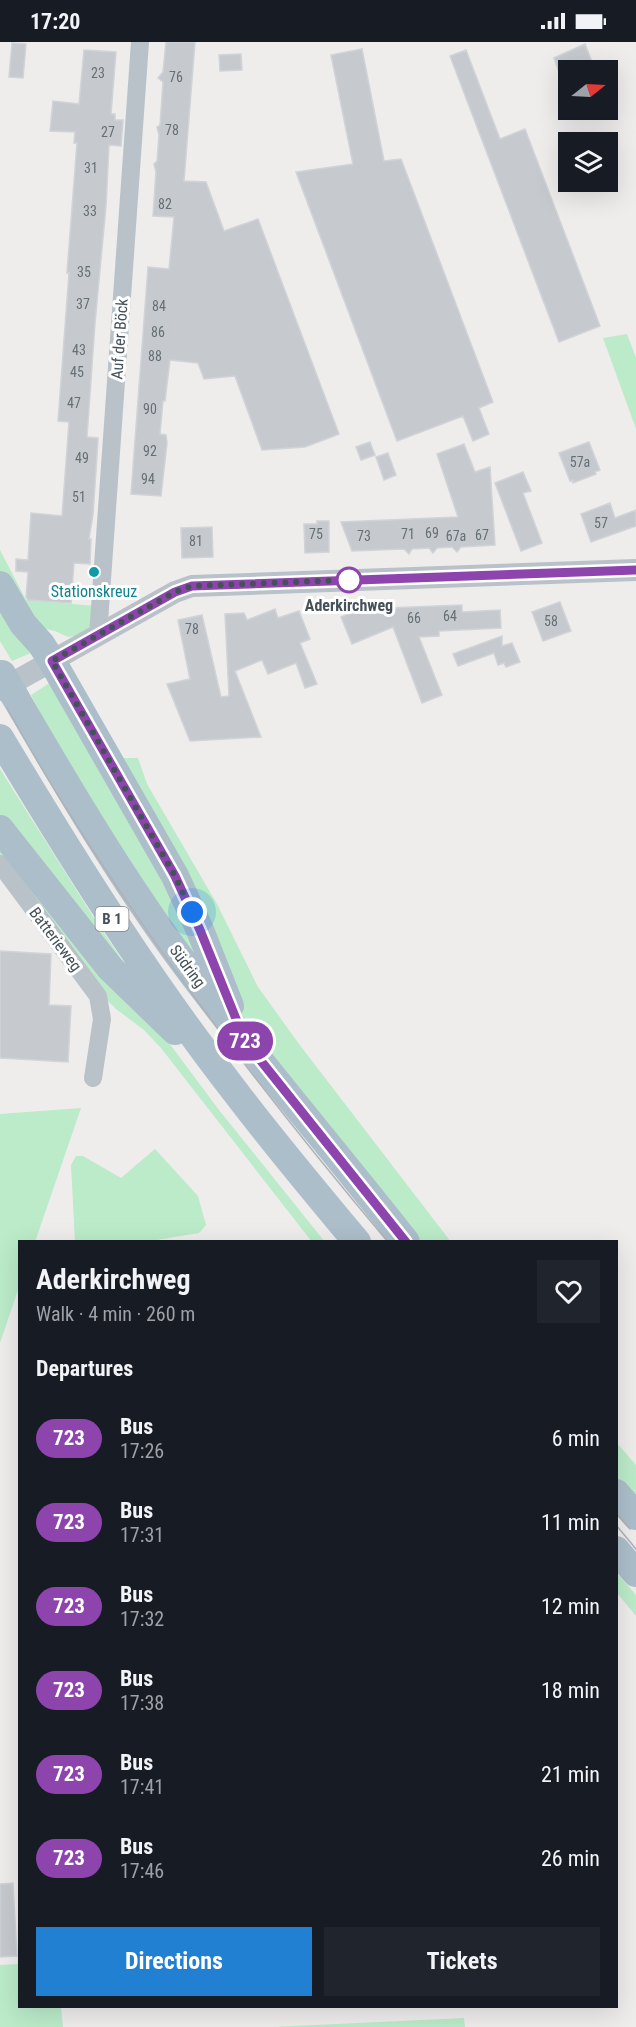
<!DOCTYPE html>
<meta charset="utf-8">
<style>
body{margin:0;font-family:"Roboto Condensed",sans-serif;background:#20242c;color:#f1f3f6;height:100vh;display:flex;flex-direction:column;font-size:22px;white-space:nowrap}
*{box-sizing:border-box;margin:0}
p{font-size:20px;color:#9ea1a6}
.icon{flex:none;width:33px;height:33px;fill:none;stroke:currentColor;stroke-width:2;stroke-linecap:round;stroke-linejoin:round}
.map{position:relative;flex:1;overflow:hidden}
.side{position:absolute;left:18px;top:1198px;width:600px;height:768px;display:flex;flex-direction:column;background:#171b24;border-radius:0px;box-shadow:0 6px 24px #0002}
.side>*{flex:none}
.badge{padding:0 12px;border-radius:20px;font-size:21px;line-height:39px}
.needle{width:39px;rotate:72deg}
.tools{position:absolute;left:558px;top:18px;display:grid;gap:12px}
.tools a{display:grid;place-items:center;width:60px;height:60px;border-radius:0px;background:#171b24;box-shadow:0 6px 24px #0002;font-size:30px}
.you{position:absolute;width:30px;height:30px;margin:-15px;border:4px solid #fff;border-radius:50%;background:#1a73e8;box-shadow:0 0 0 9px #1a73e833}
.map>.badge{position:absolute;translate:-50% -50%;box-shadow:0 0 0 3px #fff}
h2{padding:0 18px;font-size:22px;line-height:54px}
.round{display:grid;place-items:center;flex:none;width:63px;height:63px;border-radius:0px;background:#20242c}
.summary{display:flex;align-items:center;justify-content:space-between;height:102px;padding:0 18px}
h1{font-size:28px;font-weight:700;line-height:45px}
.action{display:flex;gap:12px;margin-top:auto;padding:12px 18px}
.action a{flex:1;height:69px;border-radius:0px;background:#2280d2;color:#fff;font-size:24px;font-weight:700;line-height:69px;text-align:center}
.action a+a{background:#20242c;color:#f1f3f6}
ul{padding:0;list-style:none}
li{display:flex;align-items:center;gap:18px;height:84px;padding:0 18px}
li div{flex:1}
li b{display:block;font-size:22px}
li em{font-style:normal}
li .badge{min-width:66px;font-weight:700;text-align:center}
.status{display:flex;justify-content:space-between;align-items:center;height:42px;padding:0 30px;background:#171b24;direction:ltr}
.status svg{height:16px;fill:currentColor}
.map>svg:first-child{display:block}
.green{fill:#bbebc9}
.building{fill:#c6cacf;stroke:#d0d3d7;stroke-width:1.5}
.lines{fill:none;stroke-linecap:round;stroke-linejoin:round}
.minor{stroke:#b8c2c8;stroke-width:18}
.tertiary{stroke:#b8c2c8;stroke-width:22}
.primary{stroke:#acbeca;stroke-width:28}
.tram{stroke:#aeb2b6;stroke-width:1.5}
.primary-bridge{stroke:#acbeca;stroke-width:28}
.line-casing{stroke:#fff;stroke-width:14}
.line{stroke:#8e44ad;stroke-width:9}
.walk{stroke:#455158;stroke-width:6;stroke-dasharray:0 10.8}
.culture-dot{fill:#0f9aa8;stroke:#fff;stroke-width:2}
.stop-dot{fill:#fff;stroke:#8e44ad;stroke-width:3}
.labels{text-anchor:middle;stroke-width:6;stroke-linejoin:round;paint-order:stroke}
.number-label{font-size:14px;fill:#656f76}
.shield{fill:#fff;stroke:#7d858a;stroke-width:1.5}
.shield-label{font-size:15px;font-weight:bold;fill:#455158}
.street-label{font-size:16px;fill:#455158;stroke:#fff}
.culture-label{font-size:16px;fill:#0d838f;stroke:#fff}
.stop-label{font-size:16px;font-weight:bold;fill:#455158;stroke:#fff}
</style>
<div class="status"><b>17:20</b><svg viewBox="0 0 49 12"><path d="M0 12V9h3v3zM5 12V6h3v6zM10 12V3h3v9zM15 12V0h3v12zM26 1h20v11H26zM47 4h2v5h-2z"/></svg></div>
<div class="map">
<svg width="636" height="1985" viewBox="0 0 636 1985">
<rect width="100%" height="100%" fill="#efecec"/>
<path class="green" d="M627 292 636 316V387L603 296Z
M0 508 26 558 96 564 95 579 84 592 68 595 55 589 37 585 31 611 12 619 0 599Z
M65 631 119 716H138L147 742 217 862 258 945 299 1002 451 1200H418L249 996 87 759 31 653Z
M0 727 94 876 144 950 0 776Z
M0 800 146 970 219 1068 325 1200H312L161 1006 144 988 116 967 107 958 0 815Z
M81 1066 35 1200H20L19 1245 0 1301V1072Z
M155 1107 198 1154 206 1183 199 1191 145 1200H75L71 1123 76 1114H83L121 1136Z
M616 1400 636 1423V1462L617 1439Z
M616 1530 636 1553V1574L617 1551Z
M19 1922 20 1965H61L63 1985H0V1923Z
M464 1976 465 1985H273Z"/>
<path class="building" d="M166 0H195L184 139 206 140 224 189 258 177 339 392 305 405 262 408 235 334 204 337 198 321 170 318 165 359H163L160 392 166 393 167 401 161 454 131 452 148 225 169 227 174 175 153 174 156 130 154 122 157 119 159 93 157 85 160 83 163 40 158 36 163 30Z
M12 1 26 2 23 36 9 35Z
M585 2 595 28H568V53H567L554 16Z
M362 7 384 119 401 117 493 360 479 366 489 392 473 399 463 374 397 399 296 130 353 122 331 13Z
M84 8 116 10 111 72H115V78H123L121 104 109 103 106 164 95 281 87 395 98 396V398L93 473 89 497H91L90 522 74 521 71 561 28 558 26 555 28 530 16 529V517L28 518 31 471 62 474 69 380 58 379 69 231H67L77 101H74L75 90 50 89 53 59 79 62Z
M466 8 500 97 525 87 600 284 559 300 450 14Z
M241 12 242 28 220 29 219 13Z
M370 400 375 413 361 418 356 405Z
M589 400 600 428 595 430 596 432 573 441V438L570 439 559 411Z
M464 402 475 430 490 425 495 503 461 505 457 510 452 505 437 506 433 511 429 506 412 507 409 512 404 507 352 509 341 480 458 475 437 412Z
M388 411 396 433 384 438 376 415Z
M523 430 531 449 523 451 542 501 521 509 495 441Z
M610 461 615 476 636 468V484L591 500 581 472Z
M317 479H329V510L305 511 304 482H317Z
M212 485 213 515 182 516 181 486Z
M560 560 571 589 543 599 532 570Z
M462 563V570L500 568 501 586 439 589V594L419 595 442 653 422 661 393 585 352 602 341 575 361 567Z
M275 567 278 576 299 569 310 597 300 601 317 642 305 646 296 621 268 632 262 618 235 629 261 695 190 699 167 642 190 637 178 578 202 573 221 655 229 654 225 572 244 571 247 578Z
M502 594V604L512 601 520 620 506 625 504 621 498 623 494 611 458 624 453 612Z
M0 909 51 912 49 963 71 964 68 1020 0 1016Z
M13 1841 17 1914 0 1915V1842Z"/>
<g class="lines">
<path class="minor" d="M98 594 140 0
M0 822 98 954 102 977 93 1036"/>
<path class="tertiary" d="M0 648 175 550 192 544 636 528"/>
<path class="primary" d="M0 543 23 582 41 602 52 619 175 834 200 888 230 964
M14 653C68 746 123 839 187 925 257 1019 334 1108 406 1200
M0 696C73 818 149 939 237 1052 275 1102 316 1151 357 1200
M0 787 110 926 175 989
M616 1451 636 1474
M616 1508 636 1531"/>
<path class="tram" d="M0 653C22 693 45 733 69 771 164 922 273 1064 388 1200
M616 1471 630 1487
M616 1483 636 1507"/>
<path class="primary-bridge" d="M2 632 14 653"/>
</g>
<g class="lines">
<defs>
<path id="line" d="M406 1200 245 999 200 888 175 834 52 619 175 550 192 544 636 528"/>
</defs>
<use href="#line" class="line-casing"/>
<use href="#line" class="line"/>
<path class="walk" d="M192 870 175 834 52 619 175 550 192 544 349 538"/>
</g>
<circle class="culture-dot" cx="94" cy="530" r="6"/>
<circle class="stop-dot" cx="349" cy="538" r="12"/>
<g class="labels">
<g class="number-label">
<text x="98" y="36">23</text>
<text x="176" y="40">76</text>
<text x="172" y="93">78</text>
<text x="108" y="95">27</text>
<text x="91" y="131">31</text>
<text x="165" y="167">82</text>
<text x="90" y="174">33</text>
<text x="84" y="235">35</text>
<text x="83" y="267">37</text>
<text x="159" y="269">84</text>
<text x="158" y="295">86</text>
<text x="79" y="313">43</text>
<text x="155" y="319">88</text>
<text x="77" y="335">45</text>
<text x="74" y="366">47</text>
<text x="150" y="372">90</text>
<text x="150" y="414">92</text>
<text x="82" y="421">49</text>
<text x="580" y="425">57a</text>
<text x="148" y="442">94</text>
<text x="79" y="460">51</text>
<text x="601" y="486">57</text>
<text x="432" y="496">69</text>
<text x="316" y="497">75</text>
<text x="408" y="497">71</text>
<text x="482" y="498">67</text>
<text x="364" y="499">73</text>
<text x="456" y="499">67a</text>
<text x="196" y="504">81</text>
<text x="450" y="579">64</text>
<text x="414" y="581">66</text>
<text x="551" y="584">58</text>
<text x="192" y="592">78</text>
</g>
<rect class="shield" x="95.5" y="865" width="33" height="24" rx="4.5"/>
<g class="shield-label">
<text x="112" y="882">B 1</text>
</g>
<g class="street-label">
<text transform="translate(119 297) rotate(-86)" y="6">Auf der Böck</text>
<text transform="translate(56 897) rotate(53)" y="6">Batterieweg</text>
<text transform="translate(188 924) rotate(54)" y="6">Südring</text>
</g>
<g class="culture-label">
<text x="94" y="555">Stationskreuz</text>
</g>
<g class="stop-label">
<text x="349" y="569">Aderkirchweg</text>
</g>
</g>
</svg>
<div class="tools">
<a><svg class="needle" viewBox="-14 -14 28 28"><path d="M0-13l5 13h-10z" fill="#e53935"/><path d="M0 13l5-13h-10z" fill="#9ea1a6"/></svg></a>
<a><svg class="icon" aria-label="layers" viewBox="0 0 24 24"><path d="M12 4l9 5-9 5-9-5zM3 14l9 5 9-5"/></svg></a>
</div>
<div class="you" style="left:192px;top:870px"></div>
<b class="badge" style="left:245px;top:999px;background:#8e44ad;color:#fff">723</b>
<section class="side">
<div class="summary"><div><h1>Aderkirchweg</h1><p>Walk · 4 min · 260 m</p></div><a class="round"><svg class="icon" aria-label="heart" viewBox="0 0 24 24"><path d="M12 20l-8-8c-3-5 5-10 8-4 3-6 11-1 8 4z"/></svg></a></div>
<h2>Departures</h2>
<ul>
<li><span class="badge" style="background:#8e44ad;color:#fff">723</span><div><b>Bus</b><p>17:26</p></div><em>6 min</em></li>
<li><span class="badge" style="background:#8e44ad;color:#fff">723</span><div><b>Bus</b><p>17:31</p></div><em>11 min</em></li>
<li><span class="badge" style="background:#8e44ad;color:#fff">723</span><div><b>Bus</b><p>17:32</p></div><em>12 min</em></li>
<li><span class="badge" style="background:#8e44ad;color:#fff">723</span><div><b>Bus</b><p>17:38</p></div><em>18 min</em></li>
<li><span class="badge" style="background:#8e44ad;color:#fff">723</span><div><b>Bus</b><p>17:41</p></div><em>21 min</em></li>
<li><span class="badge" style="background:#8e44ad;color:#fff">723</span><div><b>Bus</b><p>17:46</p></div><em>26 min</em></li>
</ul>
<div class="action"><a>Directions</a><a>Tickets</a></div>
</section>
</div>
